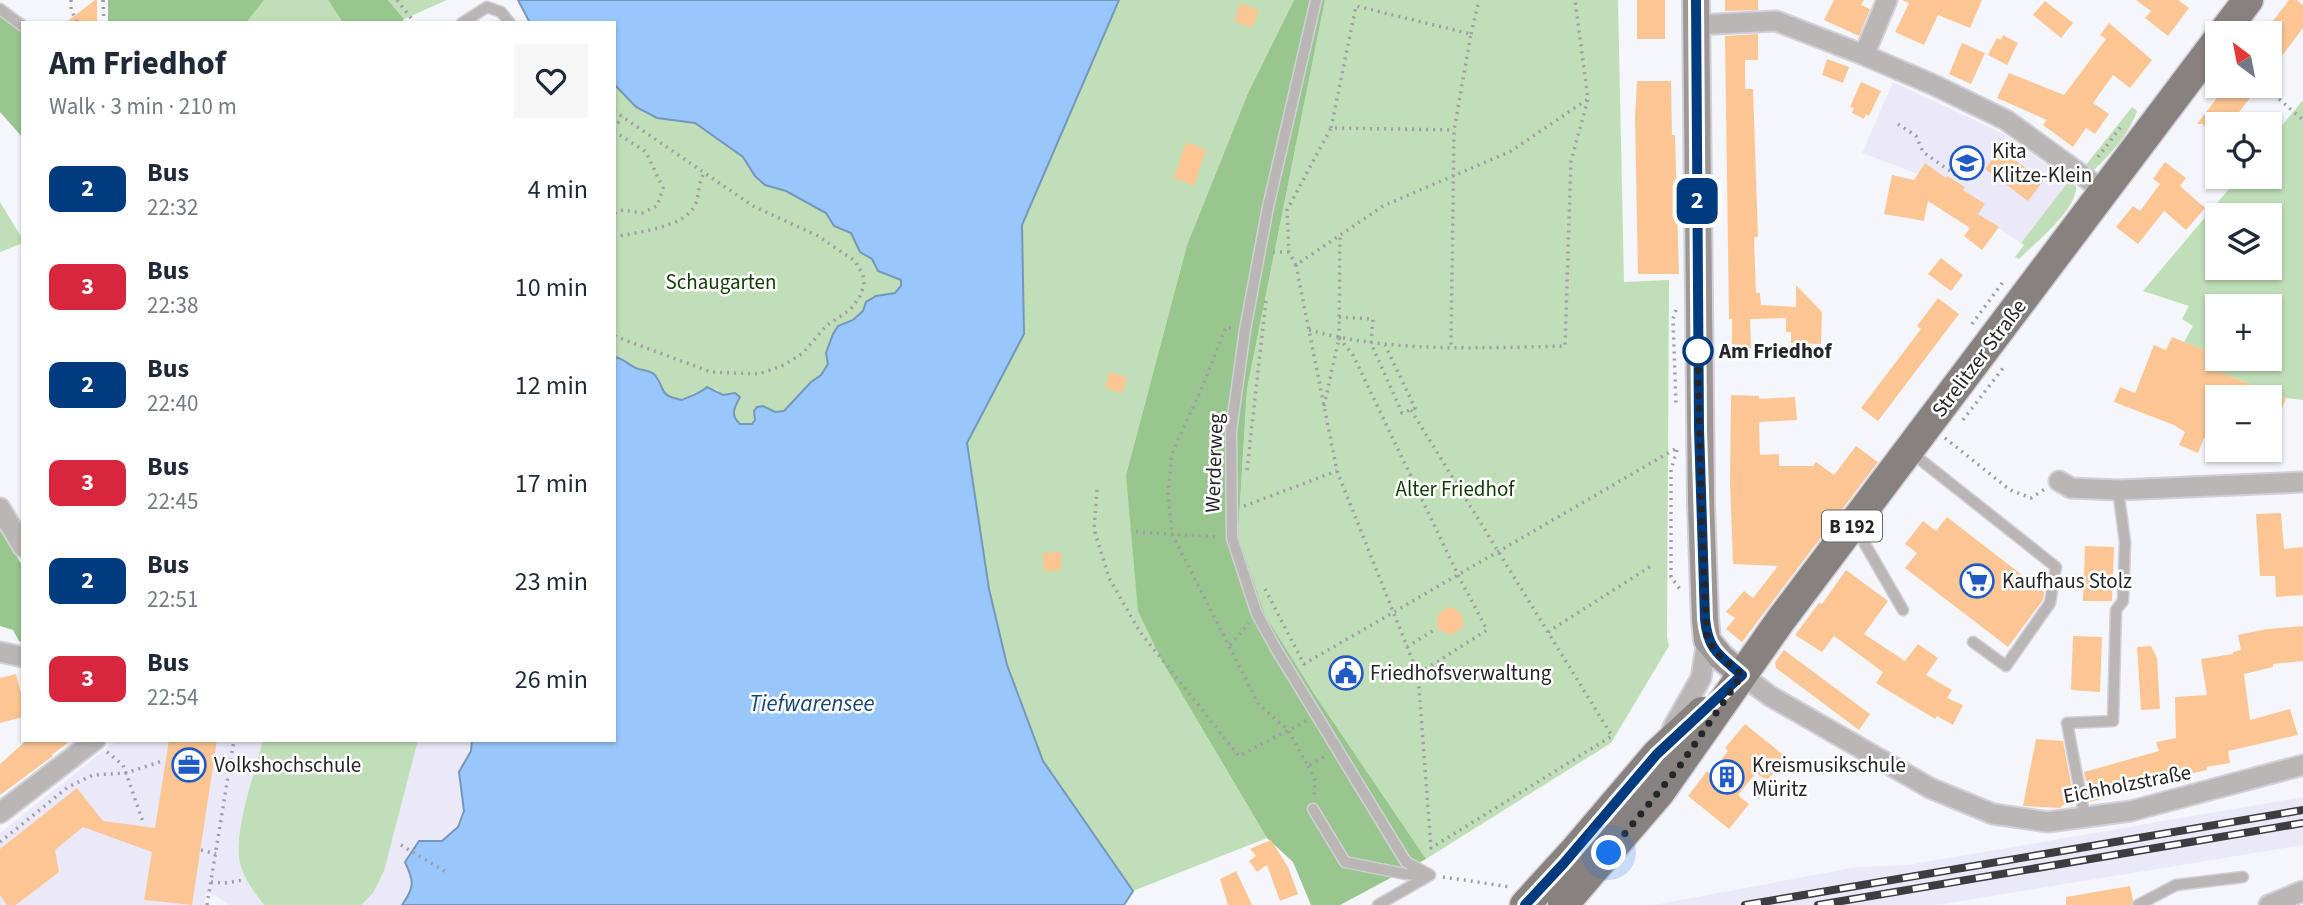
<!DOCTYPE html>
<meta charset="utf-8">
<style>
body{margin:0;font-family:"Source Sans 3",sans-serif;background:#f6f6f7;color:#1f2937;height:100vh;display:flex;flex-direction:column;font-size:26px;white-space:nowrap}
*{box-sizing:border-box;margin:0}
p{font-size:23px;color:#747a83}
.icon{flex:none;width:38px;height:38px;fill:none;stroke:currentColor;stroke-width:2;stroke-linecap:round;stroke-linejoin:round}
.map{position:relative;flex:1;overflow:hidden}
.panel{position:absolute;left:21px;top:21px;width:595px;height:721px;display:flex;flex-direction:column;background:#fff;border-radius:0px;box-shadow:0 2px 5px #0004}
.panel>*{flex:none}
.badge{padding:0 14px;border-radius:10px;font-size:24px;line-height:46px}
.needle{width:46px;rotate:328deg}
.buttons{position:absolute;left:2205px;top:21px;display:grid;gap:14px}
.buttons a{display:grid;place-items:center;width:77px;height:77px;border-radius:0px;background:#fff;box-shadow:0 2px 5px #0004;font-size:35px}
.you{position:absolute;width:35px;height:35px;margin:-18px;border:5px solid #fff;border-radius:50%;background:#1a73e8;box-shadow:0 0 0 10px #1a73e833}
.map>.badge{position:absolute;translate:-50% -50%;box-shadow:0 0 0 4px #fff}
.round{display:grid;place-items:center;flex:none;width:74px;height:74px;border-radius:0px;background:#f6f6f7}
.summary{display:flex;align-items:center;justify-content:space-between;height:119px;padding:0 28px}
h1{font-size:33px;font-weight:700;line-height:52px}
ul{padding:0;list-style:none}
li{display:flex;align-items:center;gap:21px;height:98px;padding:0 28px}
li div{flex:1}
li b{display:block;font-size:26px}
li em{font-style:normal}
li .badge{min-width:77px;font-weight:700;text-align:center}
.map>svg:first-child{display:block}
.built{fill:#ebe9f8}
.green{fill:#c0dfb8;fill-rule:evenodd}
.forest{fill:#99c58e}
.water{fill:#99c7fb;stroke:#7697bc;stroke-width:2}
.building{fill:#fcc694}
.lines{fill:none;stroke-linecap:round;stroke-linejoin:round}
.lane-casing{stroke:#d0d0d6;stroke-width:13}
.street-casing{stroke:#d0d0d6;stroke-width:23}
.secondary-casing{stroke:#d0d0d6;stroke-width:30}
.primary-casing{stroke:#d0d0d6;stroke-width:33}
.path{stroke:#9e9ea4;stroke-width:3.5;stroke-dasharray:2 5;stroke-linecap:butt}
.lane{stroke:#bab6b5;stroke-width:10}
.street{stroke:#bab6b5;stroke-width:19}
.secondary{stroke:#9d9796;stroke-width:26}
.primary{stroke:#878180;stroke-width:30}
.rail-casing{stroke:#3d3d41;stroke-width:8}
.rail{stroke:#fff;stroke-width:5;stroke-dasharray:16;stroke-linecap:butt}
.line-casing{stroke:#fff;stroke-width:16}
.line{stroke:#003b80;stroke-width:10}
.walk{stroke:#262629;stroke-width:7;stroke-dasharray:0 12.6}
.stop-dot{fill:#fff;stroke:#003b80;stroke-width:3.5}
.labels{text-anchor:middle;stroke-width:5;stroke-linejoin:round;paint-order:stroke}
.shield{fill:#fff;stroke:#676769;stroke-width:2}
.shield-label{font-size:19px;font-weight:bold;fill:#262629}
.poi-label{font-size:21px;fill:#262629;stroke:#fff;text-anchor:start}
.park-label{font-size:21px;fill:#113b03;stroke:#fff}
.stop-label{font-size:21px;font-weight:bold;fill:#262629;stroke:#fff;text-anchor:start}
.street-label{font-size:21px;fill:#262629;stroke:#fff}
.water-label{font-size:23px;font-style:italic;fill:#154373;stroke:#fff}
</style>
<div class="map">
<svg width="2303" height="905" viewBox="0 0 2303 905">
<rect width="100%" height="100%" fill="#f5f5fc"/>
<path class="built" d="M1893 82 2004 134 2069 181 2021 243 1918 174 1862 153Z
M117 740H472L471 751 459 772 464 811 458 827 442 841 413 880 410 894 402 905H229L215 895 206 893 204 905H0V833Z
M2303 797V845L1937 905H1654L1857 867 1908 865Z"/>
<path class="green" d="M264 0H328L343 23H246Z
M388 0H447L404 19Z
M1119 0H1294L1248 93 1187 245 1126 475 1162 661 1267 838 1133 891 1043 761 1007 665 989 589 966 442 1024 334 1022 225Z
M1325 0H1618L1624 282 1669 280 1667 637 1669 646 1611 743 1426 859 1315 695 1265 615 1238 535 1247 389Z
M614 84 657 118 695 123 743 158 755 176 765 185 786 191 826 213 834 226 851 233 860 252 872 259 878 271 901 280V286L895 293 876 296 866 302 863 311 853 320 838 326 833 334 826 353 828 364 821 376 811 382 783 411 775 412 763 406 752 424H740C730 415 734 408 740 398L723 395 716 389 694 393 682 400C657 395 666 389 655 375 650 369 640 371 634 367 626 363 623 358 614 357Z
M2303 100V400L2286 398 2202 365 2207 351 2184 342 2193 326 2182 319 2189 306 2143 291 2239 177H2270V140ZM2217 215H2270V268H2217ZM2217 306H2270V359H2217Z
M2132 107 2137 111C2130 133 2109 156 2093 171L2085 166Z
M2069 181 2076 186C2078 209 2035 243 2019 259L2015 257 2024 245 2021 243Z
M0 202 20 235 23 234V243L0 252Z
M263 740H418L384 871 373 893 361 905H264C254 892 244 879 240 863 233 831 255 773 263 740Z"/>
<path class="forest" d="M108 0H264L246 23H108Z
M328 0H388L404 19 402 23H343Z
M1294 0H1325L1247 389 1238 535 1265 615 1315 695 1426 859 1340 905H1311L1293 862 1267 838 1162 661 1138 611 1126 475 1187 245 1248 93Z
M0 15 23 32V138L0 112Z
M0 528 23 567V643L19 641 13 630 0 626Z"/>
<path class="water" d="M518 0H1119L1022 225 1024 334 967 443 989 589 1007 665 1043 761 1133 891 1124 905H402C415 887 414 881 405 862L419 841H442L458 827 464 811 459 772 471 751 472 740H614V357C623 358 626 363 634 367 640 371 650 369 655 375 666 389 657 395 682 400 691 395 700 394 707 387L723 395 735 393 740 397C734 408 730 415 740 424H752L755 420 754 411 757 407 763 406 775 412 784 411 811 382 821 375 828 364 826 353 833 334 838 326 853 320 863 311 866 302 876 296 895 293 901 286V280L878 271 872 259 860 252 851 233 834 226 826 213 786 191 765 185 755 176 743 157 695 123 657 118 636 107 614 84V23H530Z"/>
<path class="building" d="M95 0H97V23H65Z
M1637 0H1665V39H1637Z
M1725 0H1758V10L1725 11Z
M1834 0H1864L1861 5 1870 9 1859 36 1824 20Z
M1902 0H1982L1970 28 1938 15 1924 45 1895 32 1909 3Z
M2136 0H2178L2189 8 2168 36 2145 18 2151 11Z
M2289 0H2297L2303 5V28L2270 72V25Z
M2045 1 2073 23 2061 38 2033 15Z
M1240 3 1259 10 1252 28 1234 21Z
M2109 23 2152 60 2130 88 2113 75 2093 103 2109 114 2095 134 2086 128 2073 147 2043 125 2047 120 1997 98 2009 73 2064 95 2106 39 2100 35Z
M1758 34V60H1745V89H1753L1758 237H1754L1756 293H1760L1761 305 1796 307V285L1822 312 1821 344 1791 343V332H1786V318L1750 319 1751 349H1732V319H1729L1725 36Z
M2003 35 2018 43 2007 65 1988 55 1997 38 2001 40Z
M1962 43 1985 53 1971 84 1949 74Z
M1827 59 1849 67 1843 83 1822 75Z
M1637 81H1671L1672 135H1675L1679 274H1638L1635 118Z
M1861 82 1881 91 1869 116 1866 114 1864 119 1852 113 1854 108 1850 107Z
M2226 86H2259L2230 124H2217V136L2202 124H2197Z
M1186 142 1206 149 1194 186 1174 178Z
M2000 149 2043 181 2028 201 1985 169Z
M2165 162 2186 178 2180 186 2205 208 2186 230 2164 211 2138 244 2116 227 2133 206 2140 211 2160 184 2153 179Z
M1925 163 1946 178 1947 176 1965 187 1963 190 1985 204 1978 214 1999 227 1982 250 1964 236 1970 228 1928 201 1924 221 1884 214 1892 175 1914 180Z
M1941 258 1963 275 1951 291 1928 274Z
M1938 298 1959 314 1878 421 1861 408 1921 329 1917 326Z
M2172 337 2207 351 2202 365 2286 398 2270 438V397H2217V443L2204 438 2198 453 2179 445 2185 432 2174 425 2114 402 2120 387 2135 393 2154 345 2166 350Z
M1109 372 1127 377 1122 393 1105 388Z
M1731 395 1759 396V399L1795 397 1797 420 1759 422 1760 455 1779 454V466H1813L1816 462 1834 475 1856 446 1878 462 1742 642 1726 629 1735 618 1726 612 1744 591 1753 598 1778 566 1733 564 1730 483Z
M2281 513 2284 549 2303 547V595L2276 597 2275 576H2260L2256 514Z
M1947 517 2044 592 2043 600 2008 647 1905 568 1917 553 1905 544 1923 521 1936 531Z
M2085 546 2114 547 2112 601H2083Z
M1061 552V571H1044L1043 553Z
M1846 570 1888 601 1864 634 1905 661 1918 644 1938 658 1926 675 1952 690 1947 698 1963 705 1953 725 1937 716 1935 719 1876 683 1883 672 1834 636 1822 652 1795 635 1819 603 1822 604Z
M1450 606 1462 614 1464 627 1451 635 1437 629 1438 614Z
M2303 626V661L2273 664V667L2244 674 2250 720 2290 709 2298 735 2228 751 2230 763 2206 767 2207 770 2185 775 2186 777 2161 782 2090 802 2084 772 2159 751 2156 742 2176 738 2175 697 2207 695 2201 659 2233 654V652L2241 650 2238 635 2267 629Z
M2073 636 2102 637 2100 692 2071 690Z
M2151 646 2157 658 2160 709 2141 710 2137 647Z
M1784 650 1870 714 1859 730 1776 668 1775 662Z
M1346 654 1363 681 1345 692 1328 665Z
M16 674 23 701V717L0 723V678Z
M1745 724 1786 757 1767 781 1756 773 1738 795 1749 804 1729 829 1688 796 1707 771 1710 774 1728 751 1725 748Z
M2036 739 2063 741 2075 804 2063 805 2060 808 2023 806Z
M27 740H71L52 755 53 756 0 795V764Z
M169 740H217L192 905 144 900 152 852 83 827 55 850 59 872 16 905H7L0 895V849L77 788 103 821 155 828Z
M1271 840 1288 867 1298 894 1280 901 1267 865 1257 872 1249 861 1256 856 1250 849Z
M1236 871 1247 894 1252 905H1228L1220 879Z
M2130 886 2133 900 2131 905H2066V897Z"/>
<g class="lines">
<defs>
<path id="lane" d="M1316 0 1268 207 1245 330 1231 431 1232 538 1257 614 1275 647 1406 862 1430 875
M0 9 23 26
M462 23 487 7 501 12 510 23
M1912 453 2056 567 2050 603 2006 666 1973 642
M1853 532 1862 539 1903 610
M1313 809 1345 862 1405 874 1425 875
M2085 818 2067 723 2113 721 2116 610 2123 601 2125 542 2118 490
M1378 905 1430 875
M2138 905 2176 885 2243 877"/>
<path id="street" d="M1696 25 1776 21 1864 55 1934 85 2006 120 2104 191
M1864 55 1887 0
M2059 481 2071 488 2118 490 2303 482
M0 508 23 547
M0 652 23 657
M1742 675 1770 696 1930 788 1993 814 2048 822 2131 811 2303 765
M1672 729 1701 678 1707 640
M0 813 95 740
M2269 905 2303 891"/>
<path id="secondary" d="M1696 0 1701 504 1705 619 1707 640 1721 657 1742 675"/>
<path id="primary" d="M2223 33 2248 0
M1525 905 1577 848 1657 754 1702 712
M1563 905 1660 792 1780 621 2217 41"/>
</defs>
<use href="#lane" class="lane-casing"/>
<use href="#street" class="street-casing"/>
<use href="#secondary" class="secondary-casing"/>
<use href="#primary" class="primary-casing"/>
<path class="path" d="M71 0V9L77 23
M103 0 104 23
M397 0 415 23
M1471 34 1479 0
M2279 99 2303 120
M614 111 753 206 818 236 855 261 863 275 864 285 860 296 851 309 826 326 803 353 784 365 759 374 711 372 614 336
M1898 124 1916 136 1923 152 1963 180
M1331 128 1356 6 1471 34 1454 130 1451 348
M614 129 622 117
M614 131 646 152 663 188 657 206 642 213 623 210 616 212 614 215
M2098 157 2123 124
M614 237C637 232 684 228 695 205 700 194 697 185 704 173
M1273 252H1289
M1296 265 1289 252 1287 210 1331 128 1454 130
M1676 310 1673 319 1676 404
M1339 317 1373 319 1371 343 1402 413 1415 408 1385 345
M1972 324 2003 282
M1231 328 1226 327 1201 390 1172 453 1168 494 1172 534 1259 705 1288 730 1308 766 1327 755
M1309 330C1392 353 1480 348 1565 346L1571 161 1588 99 1575 0
M1339 338 1353 355 1458 575 1487 630 1418 674
M1324 406 1339 338 1340 235
M1411 410 1612 736 1431 848 1418 674 1337 471 1296 265 1383 206 1511 151 1588 99
M1963 420 2003 368
M1945 438 2010 490 2031 498 2045 489
M1677 450 1671 470V577L1682 592
M1247 470 1266 300
M1097 490 1094 529 1109 578 1140 632 1239 756 1306 721
M1244 506 1337 471
M1136 532 1219 537
M1265 589 1304 664 1677 448
M1548 632 1651 566
M1230 645 1249 623
M1407 647 1434 630
M107 752 123 765 126 773 162 761
M1308 766 1315 780 1314 797
M0 842 68 787 93 775 126 773 143 822
M401 845 446 872
M201 850 216 854
M1443 877 1511 887
M211 882 225 883 244 880
M207 905 234 740"/>
<use href="#lane" class="lane"/>
<use href="#street" class="street"/>
<use href="#secondary" class="secondary"/>
<use href="#primary" class="primary"/>
<defs>
<path id="rail" d="M1745 905 2303 810
M1818 905 2303 823"/>
</defs>
<use href="#rail" class="rail-casing"/>
<use href="#rail" class="rail"/>
</g>
<g class="lines">
<defs>
<path id="line" d="M1525 905 1564 863 1657 754 1742 675C1719 655 1708 650 1705 619L1699 429 1696 0"/>
</defs>
<use href="#line" class="line-casing"/>
<use href="#line" class="line"/>
<path class="walk" d="M1609 853 1679 767 1742 675 1721 657 1707 640 1701 504 1698 351"/>
</g>
<defs>
<symbol id="school-ring" viewBox="-11 -11 22 22"><circle r="9.5" fill="#fff" stroke="#205ac7" stroke-width="1.5"/><path d="M0-5L7-2L0 1L-7-2ZM-4 1L0 2.5L4 1V4Q0 6-4 4Z" fill="#205ac7"/></symbol>
<symbol id="supermarket-ring" viewBox="-11 -11 22 22"><circle r="9.5" fill="#fff" stroke="#205ac7" stroke-width="1.5"/><path d="M-6-5.5h2.5l.6 2H6L4.5 2H-2.5L-4.4-4H-6ZM-1.5 3.2a1.3 1.3 0 1 0 .1 0ZM3 3.2a1.3 1.3 0 1 0 .1 0Z" fill="#205ac7"/></symbol>
<symbol id="civic-ring" viewBox="-11 -11 22 22"><circle r="9.5" fill="#fff" stroke="#205ac7" stroke-width="1.5"/><path d="M-.6-6.5H3V-4.5H.6V-3L4-1V1h2V6H-6V1h2V-1L-.6-3ZM-1.2 2.5V6h2.4V2.5Z" fill="#205ac7"/></symbol>
<symbol id="office-ring" viewBox="-11 -11 22 22"><circle r="9.5" fill="#fff" stroke="#205ac7" stroke-width="1.5"/><path d="M-6-3h4V-5.5h4V-3h4V5H-6ZM-1-4.5V-3h2v-1.5ZM-6 0V1H6V0Z" fill="#205ac7"/></symbol>
<symbol id="building-ring" viewBox="-11 -11 22 22"><circle r="9.5" fill="#fff" stroke="#205ac7" stroke-width="1.5"/><path d="M-4-6H4V6H1V3H-1V6H-4ZM-2.5-4.3h1.7v1.8h-1.7ZM.8-4.3h1.7v1.8H.8ZM-2.5-1h1.7V.8h-1.7ZM.8-1h1.7V.8H.8Z" fill="#205ac7"/></symbol>
</defs>
<g fill-rule="evenodd">
<use href="#school-ring" x="1948" y="144" width="38" height="38"/>
<use href="#supermarket-ring" x="1958" y="562" width="38" height="38"/>
<use href="#civic-ring" x="1327" y="654" width="38" height="38"/>
<use href="#office-ring" x="170" y="746" width="38" height="38"/>
<use href="#building-ring" x="1708" y="758" width="38" height="38"/>
</g>
<circle class="stop-dot" cx="1698" cy="351" r="14"/>
<g class="labels">
<rect class="shield" x="1822" y="510.5" width="60" height="31" rx="5"/>
<g class="shield-label">
<text x="1852" y="533">B 192</text>
</g>
<g class="poi-label">
<text x="1992" y="158">Kita<tspan x="1992" dy="24">Klitze-Klein</tspan></text>
<text x="2002" y="588">Kaufhaus Stolz</text>
<text x="1370" y="680">Friedhofsverwaltung</text>
<text x="214" y="772">Volkshochschule</text>
<text x="1752" y="772">Kreismusikschule<tspan x="1752" dy="24">Müritz</tspan></text>
</g>
<g class="park-label">
<text x="721" y="289">Schaugarten</text>
<text x="1455" y="496">Alter Friedhof</text>
</g>
<g class="stop-label">
<text x="1719" y="358">Am Friedhof</text>
</g>
<g class="street-label">
<text transform="translate(1979 358) rotate(-53)" y="7">Strelitzer Straße</text>
<text transform="translate(1214 463) rotate(-88)" y="7">Werderweg</text>
<text transform="translate(2127 784) rotate(-11)" y="7">Eichholzstraße</text>
</g>
<g class="water-label">
<text x="812" y="711">Tiefwarensee</text>
</g>
</g>
</svg>
<div class="buttons">
<a><svg class="needle" viewBox="-14 -14 28 28"><path d="M0-13l5 13h-10z" fill="#e53935"/><path d="M0 13l5-13h-10z" fill="#747a83"/></svg></a>
<a><svg class="icon" aria-label="locate" viewBox="0 0 24 24"><circle cx="12" cy="12" r="6"/><path d="M12 2v4M12 18v4M2 12h4M18 12h4"/></svg></a>
<a><svg class="icon" aria-label="layers" viewBox="0 0 24 24"><path d="M12 4l9 5-9 5-9-5zM3 14l9 5 9-5"/></svg></a>
<a>+</a>
<a>−</a>
</div>
<div class="you" style="left:1609px;top:853px"></div>
<b class="badge" style="left:1697px;top:201px;background:#003b80;color:#fff">2</b>
<section class="panel">
<div class="summary"><div><h1>Am Friedhof</h1><p>Walk · 3 min · 210 m</p></div><a class="round"><svg class="icon" aria-label="heart" viewBox="0 0 24 24"><path d="M12 20l-8-8c-3-5 5-10 8-4 3-6 11-1 8 4z"/></svg></a></div>
<ul>
<li><span class="badge" style="background:#003b80;color:#fff">2</span><div><b>Bus</b><p>22:32</p></div><em>4 min</em></li>
<li><span class="badge" style="background:#d7263d;color:#fff">3</span><div><b>Bus</b><p>22:38</p></div><em>10 min</em></li>
<li><span class="badge" style="background:#003b80;color:#fff">2</span><div><b>Bus</b><p>22:40</p></div><em>12 min</em></li>
<li><span class="badge" style="background:#d7263d;color:#fff">3</span><div><b>Bus</b><p>22:45</p></div><em>17 min</em></li>
<li><span class="badge" style="background:#003b80;color:#fff">2</span><div><b>Bus</b><p>22:51</p></div><em>23 min</em></li>
<li><span class="badge" style="background:#d7263d;color:#fff">3</span><div><b>Bus</b><p>22:54</p></div><em>26 min</em></li>
</ul>
</section>
</div>
